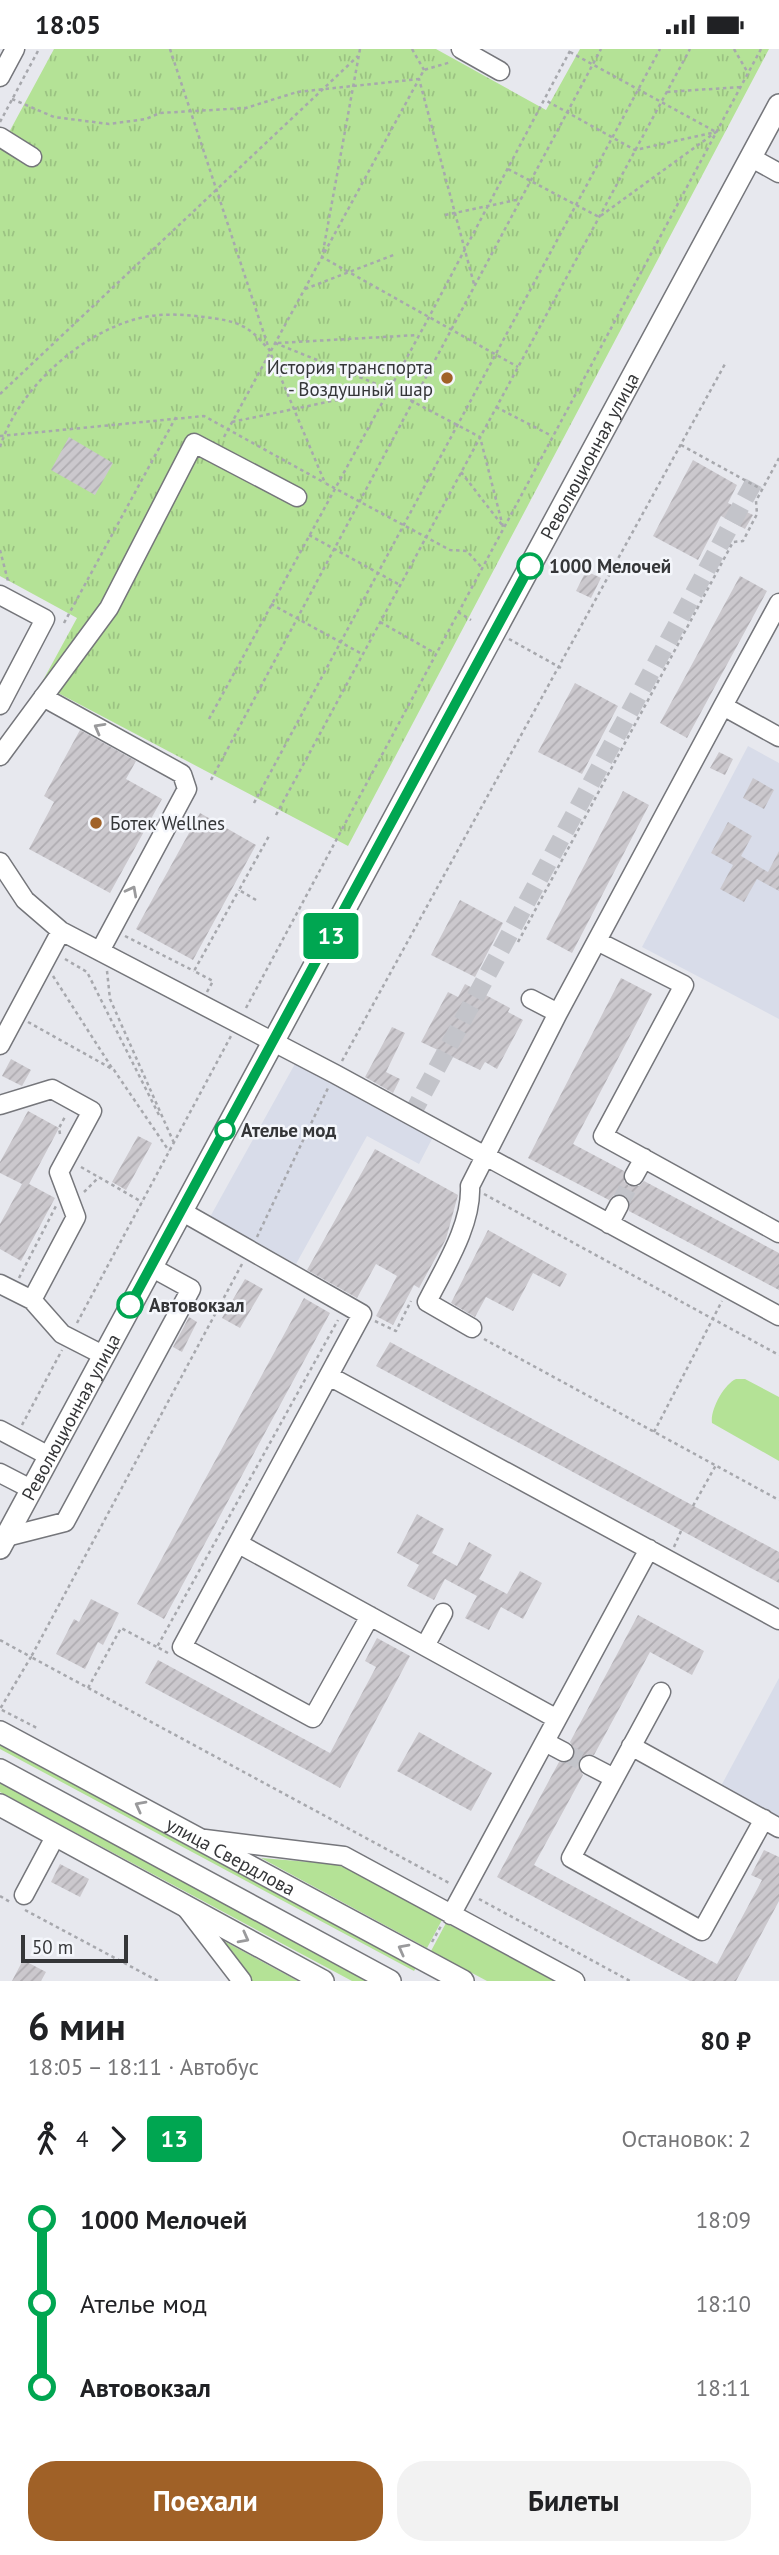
<!DOCTYPE html>
<html lang="ru">
<meta charset="utf-8">
<style>
body{margin:0;font-family:"PT Sans",sans-serif;background:#f2f2f2;color:#202124;height:100vh;display:flex;flex-direction:column;font-size:26px;white-space:nowrap}
*{box-sizing:border-box;margin:0}
p{font-size:23px;color:#757577}
.icon{flex:none;width:38px;height:38px;fill:none;stroke:currentColor;stroke-width:2;stroke-linecap:round;stroke-linejoin:round}
.map{position:relative;height:1932px;overflow:hidden}
.drawer{display:flex;flex-direction:column;background:#fff;flex:1}
.drawer>*{flex:none}
.badge{padding:0 14px;border-radius:5px;font-size:24px;line-height:46px}
.scale{position:absolute;left:21px;bottom:18px;width:107px;box-sizing:border-box;padding-left:7px;border:4px solid #353638;border-top:0;font-size:19px;line-height:24px;white-space:nowrap;color:#353638;-webkit-text-stroke:5px #f4f6fb;paint-order:stroke}
.map>.badge{position:absolute;translate:-50% -50%;box-shadow:0 0 0 4px #fff}
.legs{display:flex;align-items:center;gap:10px;height:77px;padding:0 28px;font-size:23px}
.legs p{margin-inline-start:auto}
.head{display:flex;align-items:center;justify-content:space-between;height:119px;padding:0 28px}
h1{font-size:38px;font-weight:700;line-height:52px}
.primary-button{display:flex;gap:14px;margin-top:auto;padding:14px 28px}
.primary-button a{flex:1;height:80px;border-radius:28px;background:#a06127;color:#fff;font-size:28px;font-weight:700;line-height:80px;text-align:center}
.primary-button a+a{background:#f2f2f2;color:#202124}
ul{padding:0 28px;list-style:none}
li{display:flex;align-items:center;gap:24px;height:84px;font-size:26px}
li i{display:grid;place-items:center;width:10px;height:100%;margin:0 9px;background:currentColor}
li i::after{content:'';width:18px;height:18px;margin:-9px;border:5px solid;border-radius:50%;background:#fff}
li p{margin-inline-start:auto}
li:first-child i{background:linear-gradient(#0000 50%,currentColor 0)}
li:last-child i{background:linear-gradient(currentColor 50%,#0000 0)}
.status{display:flex;justify-content:space-between;align-items:center;height:49px;padding:0 35px;background:#fff;direction:ltr}
.status svg{height:19px;fill:currentColor}
.map>svg:first-child{display:block}
.built{fill:#d8dce9}
.grass{fill:#b4e296}
.park{fill:url(#park-tufts)}
.building{fill:url(#building-hatch)}
.lines{fill:none;stroke-linecap:round;stroke-linejoin:round}
.minor-tunnel{stroke:#c3c4ca;stroke-width:18;stroke-dasharray:18 9;stroke-linecap:butt}
.minor-casing{stroke:#75767b;stroke-width:21}
.major-casing{stroke:#75767b;stroke-width:24}
.path{stroke:#a7a8ad;stroke-width:2.5;stroke-dasharray:3.5 3.5;stroke-linecap:butt}
.minor{stroke:#fff;stroke-width:18}
.major{stroke:#fff;stroke-width:21}
.oneway{stroke:#9a9a9c}
.line-1-casing{stroke:#fff;stroke-width:16}
.line-1{stroke:#00a651;stroke-width:10}
.poi-dot{fill:#a06127;stroke:#f4f6fb;stroke-width:2.5}
.stop-1-dot{fill:#fff;stroke:#00a651;stroke-width:3.5}
.labels{text-anchor:middle;stroke-width:5;stroke-linejoin:round;paint-order:stroke}
.poi-label{font-size:19px;fill:#353638;stroke:#f4f6fb;text-anchor:end}
.street-label{font-size:19px;fill:#353638;stroke:#f4f6fb}
.stop-label{font-size:19px;font-weight:bold;fill:#353638;stroke:#f4f6fb;text-anchor:start}
</style>
<div class="status"><b>18:05</b><svg viewBox="0 0 49 12"><path d="M0 12V9h3v3zM5 12V6h3v6zM10 12V3h3v9zM15 12V0h3v12zM26 1h20v11H26zM47 4h2v5h-2z"/></svg></div>
<div class="map">
<svg width="779" height="1932" viewBox="0 0 779 1932">
<defs>
<pattern id="park-tufts" width="24" height="20" patternUnits="userSpaceOnUse" patternTransform="scale(1.75)"><rect width="24" height="20" fill="#b4e296"/><path d="M3 7l-1-3M5 7V3M7 7l1-3M15 17l-1-3M17 17v-4M19 17l1-3" fill="none" stroke="#9bc282"/></pattern>
<pattern id="building-hatch" width="6" height="6" patternUnits="userSpaceOnUse" patternTransform="scale(1.75)"><rect width="6" height="6" fill="#cbc8cd"/><path d="M-1 1l2-2M0 6l6-6M5 7l2-2" fill="none" stroke="#afacb1"/></pattern>
</defs>
<rect width="100%" height="100%" fill="#e7e8ee"/>
<path class="built" d="M748 697 779 714V970L642 898Z
M296 1013 433 1088 419 1115 367 1087 296 1215 210 1168Z
M779 1629V1768L721 1737Z"/>
<path class="grass" d="M736 1330H745L779 1348V1412L712 1374C710 1361 724 1335 736 1330Z
M0 1691 418 1915 414 1922 0 1700Z
M0 1735V1734L368 1932H352L0 1743Z
M261 1809 334 1815 350 1820 442 1871 427 1899Z
M446 1874 554 1932H487L431 1902Z
M222 1891 298 1932H250Z"/>
<path class="park" d="M54 0H436L546 61 580 0H769L348 797 41 635 77 569 0 527V100Z"/>
<path class="building" d="M69 388 113 414 95 446 51 421Z
M693 411 737 436 728 454 753 466 745 480 721 467 698 511 653 487Z
M586 522 601 529 591 549 576 542Z
M740 527 767 542 687 689 660 674Z
M575 634 618 657 582 725 538 703Z
M80 681 136 712 126 730 162 750 110 844 29 800 54 753 44 747Z
M719 703 733 710 725 726 710 719Z
M753 729 774 741 764 760 743 749Z
M623 742 649 756 572 904 546 890Z
M200 764 256 796 193 911 136 880Z
M728 773 752 787 741 807 768 823 779 802V842L757 830 744 853 720 840 733 816 711 804Z
M460 851 503 874 475 928 431 906Z
M621 929 652 945 573 1095 624 1122V1132L629 1137H639L644 1132 779 1204V1241L629 1162V1151L624 1146H614L609 1151 528 1109Z
M465 935 510 959 508 963 523 971 497 1020 485 1013 480 1021 421 993 448 943 458 948Z
M392 978 405 984 386 1023 400 1030 393 1044 365 1028Z
M11 1010 31 1021 22 1037 2 1027Z
M28 1062 59 1079 29 1135 55 1149 21 1212 0 1200V1175L22 1135 0 1124V1113Z
M138 1087 152 1094 126 1141 112 1133Z
M375 1100 458 1146 446 1190 419 1239 414 1236 393 1276 376 1267 397 1227 376 1215 357 1249 307 1221Z
M488 1181 567 1225 560 1238 533 1224 513 1262 486 1248 475 1268 451 1254Z
M245 1230 263 1240 240 1279 222 1269Z
M304 1249 330 1264 164 1570 137 1555Z
M189 1268 197 1273 182 1303 173 1298Z
M390 1293 779 1503V1534L376 1317Z
M417 1465 444 1480 432 1504 457 1517 469 1493 492 1506 479 1530 507 1545 520 1522 542 1534 523 1570 501 1558 489 1581 465 1569 477 1547 445 1530 434 1551 407 1537 419 1516 397 1504Z
M91 1550 119 1564 103 1596 98 1593 85 1620 56 1605 74 1570 79 1573Z
M638 1566 704 1602 692 1626 650 1603 594 1706 588 1705 579 1710 578 1717 583 1726 534 1816 717 1915 762 1831 751 1826 764 1801 779 1808V1852L736 1932H690L497 1828 559 1713 565 1714 574 1709 575 1702 570 1693Z
M377 1589 410 1607 340 1739 145 1634 158 1611 330 1704 376 1618 365 1612Z
M419 1683 492 1724 471 1762 397 1722Z
M60 1815 89 1830 80 1848 51 1833Z
M23 1911 46 1923 41 1932H12Z"/>
<g class="lines">
<path class="minor-tunnel" d="M411 1067 754 433
M619 1156 634 1127
M564 1703 589 1716"/>
<defs>
<path id="minor" d="M461 0 500 22
M0 28 15 0
M0 88 32 108
M750 108 779 124
M0 546 45 570 0 656
M779 554 723 657 779 688
M43 648 182 725 187 740 100 902
M0 707 109 559 194 394 297 448
M0 813 25 851 61 882 335 1025 779 1267
M597 892 684 936 603 1087 779 1184
M531 950 558 964
M0 996 61 882
M0 1056 52 1040 92 1062 59 1123 76 1168 32 1251
M634 1127 644 1109
M181 1162 362 1265 182 1598 313 1669 370 1567
M609 1175 619 1156
M0 1235 32 1251 62 1285 103 1306
M472 1279 427 1253C444 1219 472 1176 470 1137L558 964 723 657
M329 1327 779 1571
M0 1381 49 1407
M0 1424 31 1440
M6 1488 65 1473 191 1240 151 1218
M239 1495 557 1670
M425 1597 443 1564
M661 1643 571 1809 702 1882 764 1770
M545 1693 564 1703
M631 1697 779 1779
M589 1716 614 1729
M205 1790 344 1807 575 1932
M24 1846 56 1786
M186 1859 242 1932
M451 1866 649 1500"/>
<g id="major">
<path id="s1" d="M0 1499 779 56"/>
<path id="s2" d="M0 1683 463 1932"/>
<path d="M0 1721 390 1932"/>
<path d="M0 1756 323 1932"/>
</g>
</defs>
<use href="#minor" class="minor-casing"/>
<use href="#major" class="major-casing"/>
<path class="path" d="M170 0 270 303 325 434 450 501 467 502 482 519
M360 0 322 208 518 318
M412 0 424 21
M734 0 748 24
M570 3 716 83
M667 43 740 38
M12 50 54 68 109 75 146 70 160 64 246 59 297 43 419 30 424 21 451 13
M0 73 39 0
M508 120 599 168 716 83 635 101 545 51
M445 166 521 150
M305 240 396 205
M275 294 389 340 480 388 503 478
M278 294 418 286
M0 345 358 7
M496 358 552 387
M232 373 389 340
M0 387 204 367 325 434
M224 388 419 30 474 235
M681 396 761 440
M0 398C18 341 78 286 136 270 158 264 182 265 204 268 236 272 248 275 268 300
M461 423 502 476
M309 486 400 536
M0 501 8 532
M271 555 362 605
M458 563 471 571
M380 573 435 604
M64 574 176 368
M509 590 561 619
M209 670 428 270 571 0
M211 731 601 0
M254 754 660 0
M276 766 690 0
M256 851 239 841 269 787
M125 887 194 922
M518 893 733 493 743 492 757 465 756 452 779 409
M65 910 87 923 159 1066
M107 922 110 950 174 1094
M53 927 112 1019
M207 943 213 932 194 922 239 841
M246 959 761 0
M28 973 114 1021 169 1102
M342 1012 725 315
M60 1085 59 1079 66 1066
M81 1118 142 1153
M84 1143 99 1128
M484 1145 779 1306
M257 1188 328 1039
M242 1215 31 1608 451 1835
M19 1229 56 1157
M375 1272 396 1282 411 1252
M77 1274 231 987
M484 1290 779 1451
M22 1376 62 1301
M654 1383 722 1252
M693 1457 716 1416
M674 1498 681 1482
M0 1591 31 1608 0 1660 39 1680
M168 1604 157 1598 338 1271
M88 1639 121 1579 157 1598
M0 1847 10 1853
M479 1850 630 1932
M25 1861 158 1932
M432 1893 441 1877"/>
<use href="#minor" class="minor"/>
<use href="#major" class="major"/>
</g>
<defs><path id="oneway-chevron" d="M-2-3.5L2.5 0L-2 3.5" fill="none" stroke-width="1.6" stroke-linecap="round" stroke-linejoin="round" transform="scale(1.75)"/></defs>
<g class="oneway">
<use href="#oneway-chevron" transform="translate(99 679) rotate(-151)"/>
<use href="#oneway-chevron" transform="translate(132 842) rotate(-62)"/>
<use href="#oneway-chevron" transform="translate(140 1757) rotate(-152)"/>
<use href="#oneway-chevron" transform="translate(244 1889) rotate(28)"/>
<use href="#oneway-chevron" transform="translate(403 1900) rotate(-152)"/>
</g>
<g class="lines">
<defs>
<path id="line-1" d="M130 1256 530 517"/>
</defs>
<use href="#line-1" class="line-1-casing"/>
<use href="#line-1" class="line-1"/>
</g>
<g class="poi-dot">
<circle cx="447" cy="329" r="7"/>
<circle cx="96" cy="774" r="7"/>
</g>
<g class="stop-1-dot">
<circle cx="530" cy="517" r="12"/>
<circle cx="225" cy="1081" r="9"/>
<circle cx="130" cy="1256" r="12"/>
</g>
<g class="labels">
<g class="poi-label">
<text x="433" y="325">История транспорта<tspan x="433" dy="22">- Воздушный шар</tspan></text>
<text x="110" y="781" text-anchor="start">Ботек Wellnes</text>
</g>
<g class="street-label">
<text dy="7" stroke="none"><textPath href="#s1" startOffset="1241">Революционная улица</textPath></text>
<text dy="7" stroke="none"><textPath href="#s1" startOffset="149">Революционная улица</textPath></text>
<text dy="7" stroke="none"><textPath href="#s2" startOffset="262">улица Свердлова</textPath></text>
</g>
<g class="stop-label">
<text x="549" y="524">1000 Мелочей</text>
<text x="241" y="1088">Ателье мод</text>
<text x="149" y="1263">Автовокзал</text>
</g>
</g>
</svg>
<div class="scale">50 m</div>
<b class="badge" style="left:331px;top:887px;background:#00a651;color:#fff">13</b>
</div>
<section class="drawer">
<div class="head"><div><h1>6 мин</h1><p>18:05 – 18:11 · Автобус</p></div><b>80 ₽</b></div>
<div class="legs"><svg class="icon" aria-label="walk" viewBox="0 0 24 24"><circle cx="13" cy="4" r="2"/><path d="M13 8l-2 6 4 7M11 14l-3 7M7 12l3-4h3l4 4"/></svg>4<svg class="icon" aria-label="forward" viewBox="0 0 24 24"><path d="M9 5l7 7-7 7"/></svg><b class="badge" style="background:#00a651;color:#fff">13</b><p>Остановок: 2</p></div>
<ul>
<li><i style="color:#00a651"></i><b>1000 Мелочей</b><p>18:09</p></li>
<li><i style="color:#00a651"></i><span>Ателье мод</span><p>18:10</p></li>
<li><i style="color:#00a651"></i><b>Автовокзал</b><p>18:11</p></li>
</ul>
<div class="primary-button"><a>Поехали</a><a>Билеты</a></div>
</section>
